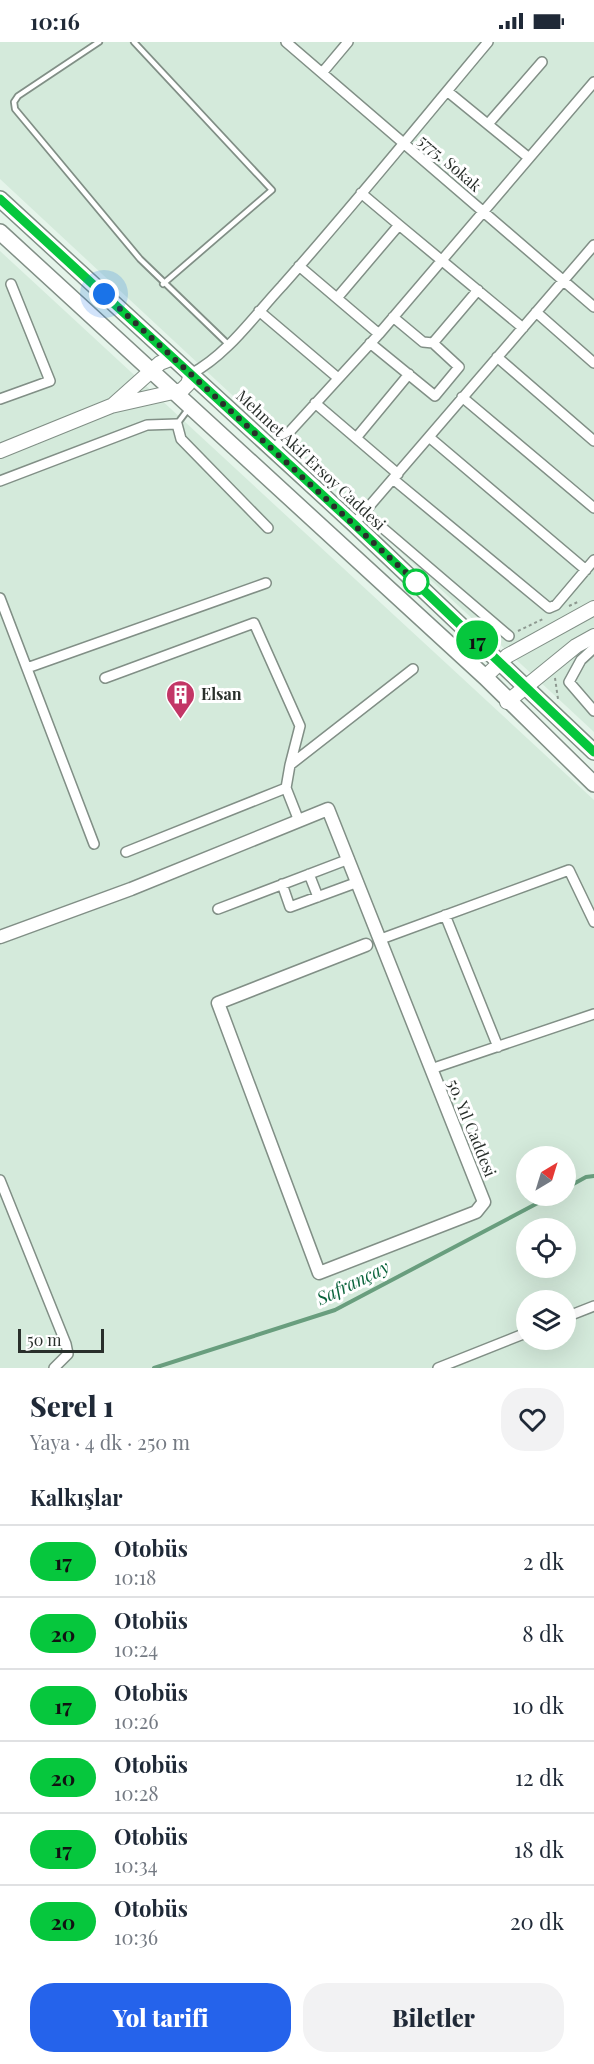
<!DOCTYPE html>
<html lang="tr">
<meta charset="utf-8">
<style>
body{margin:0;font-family:"Playfair Display",serif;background:#f2f2f3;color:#1f2937;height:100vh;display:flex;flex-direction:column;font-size:22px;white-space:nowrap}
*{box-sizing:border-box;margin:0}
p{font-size:20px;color:#747a83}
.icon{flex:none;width:33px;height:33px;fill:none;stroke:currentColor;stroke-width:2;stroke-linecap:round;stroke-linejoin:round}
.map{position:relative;height:1326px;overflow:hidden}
.drawer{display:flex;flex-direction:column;background:#fff;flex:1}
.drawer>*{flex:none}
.badge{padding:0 12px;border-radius:20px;font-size:21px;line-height:39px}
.needle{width:39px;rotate:38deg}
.buttons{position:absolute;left:516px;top:1104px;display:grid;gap:12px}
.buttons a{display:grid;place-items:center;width:60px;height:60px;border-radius:50%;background:#fff;box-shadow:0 6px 24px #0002;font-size:30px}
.scale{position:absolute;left:18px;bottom:15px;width:86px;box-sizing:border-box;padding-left:6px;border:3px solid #292f2b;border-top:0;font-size:16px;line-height:21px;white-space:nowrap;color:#292f2b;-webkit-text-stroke:4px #fff;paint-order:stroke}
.you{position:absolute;width:30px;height:30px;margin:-15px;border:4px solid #fff;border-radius:50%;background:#1a73e8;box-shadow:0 0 0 9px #1a73e833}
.map>.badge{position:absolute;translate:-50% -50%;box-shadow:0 0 0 3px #fff}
h2{padding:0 30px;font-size:22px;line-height:54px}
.round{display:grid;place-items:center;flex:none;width:63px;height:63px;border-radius:24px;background:#f2f2f3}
.headline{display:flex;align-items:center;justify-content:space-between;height:102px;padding:0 30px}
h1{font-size:28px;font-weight:800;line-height:45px}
.cta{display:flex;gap:12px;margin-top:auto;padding:12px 30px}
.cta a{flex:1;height:69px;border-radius:24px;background:#2563eb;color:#fff;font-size:24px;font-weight:800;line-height:69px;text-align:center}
.cta a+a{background:#f2f2f3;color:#1f2937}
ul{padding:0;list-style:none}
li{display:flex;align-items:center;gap:18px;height:72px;padding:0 30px;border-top:2px solid #e0e1e3}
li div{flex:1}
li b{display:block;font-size:22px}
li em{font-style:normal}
li .badge{min-width:66px;font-weight:700;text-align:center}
.status{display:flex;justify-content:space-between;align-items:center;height:42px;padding:0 30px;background:#fff;direction:ltr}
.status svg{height:16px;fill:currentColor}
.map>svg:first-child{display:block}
.built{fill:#d4eadb;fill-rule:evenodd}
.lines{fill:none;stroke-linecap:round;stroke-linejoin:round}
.stream{stroke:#699e7e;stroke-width:4}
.service-casing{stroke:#818f86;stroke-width:8}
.minor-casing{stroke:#818f86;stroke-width:12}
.tertiary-casing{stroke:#818f86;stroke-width:15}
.secondary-casing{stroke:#818f86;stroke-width:16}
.primary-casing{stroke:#818f86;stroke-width:18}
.path{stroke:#8d9890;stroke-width:2;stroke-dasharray:3 3;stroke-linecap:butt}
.service{stroke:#fff;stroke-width:4.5}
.minor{stroke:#fff;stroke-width:9}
.tertiary{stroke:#fff;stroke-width:12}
.secondary{stroke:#fff;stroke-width:14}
.primary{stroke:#fff;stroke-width:15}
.line-casing{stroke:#fff;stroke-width:14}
.line{stroke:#06c73d;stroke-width:9}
.walk{stroke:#292f2b;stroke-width:6;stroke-dasharray:0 10.8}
.stop-dot{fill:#fff;stroke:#06c73d;stroke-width:3}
.labels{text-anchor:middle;stroke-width:6;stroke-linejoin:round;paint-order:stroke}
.street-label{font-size:16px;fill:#292f2b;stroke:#fff}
.poi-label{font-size:16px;font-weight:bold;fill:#292f2b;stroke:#fff;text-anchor:start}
.water-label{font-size:18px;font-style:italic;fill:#09633b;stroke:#fff}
</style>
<div class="status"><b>10:16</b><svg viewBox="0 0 49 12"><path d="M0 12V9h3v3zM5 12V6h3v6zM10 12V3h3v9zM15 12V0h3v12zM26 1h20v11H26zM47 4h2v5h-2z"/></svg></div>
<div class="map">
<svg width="594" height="1326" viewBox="0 0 594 1326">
<rect width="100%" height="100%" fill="#e5f4ea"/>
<path class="built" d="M0 0H594V690L0 137Z
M0 209 594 758V1326H0ZM526 1114H566V1154H526ZM526 1186H566V1226H526ZM526 1258H566V1298H526Z"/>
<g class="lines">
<path class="stream" d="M566 1146 586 1135 594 1134
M154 1326 335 1268 551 1154"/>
<defs>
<path id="service" d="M99 0 18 54 14 60 15 67 140 217 229 303
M134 0 272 148 163 242
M177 382 189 366"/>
<path id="minor" d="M286 0 594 265
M322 31 348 0
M447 49 529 116
M488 82 542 20
M361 151 399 183
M299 224 379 292
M337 256 399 183 523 286
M259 269 338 336
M536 270 594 321
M370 301 435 354 459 325 433 301 423 300 393 275
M433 301 478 248
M497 315 594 399
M191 332C228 312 254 274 282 244 353 164 420 81 488 0
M462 355 594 466
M0 357 50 339 11 242
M315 361 398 432
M429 395 586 528
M356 396 409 332
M273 408 379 292 594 40
M393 437 549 566 556 563 594 518
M0 439 147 383 177 382 181 397 268 486
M364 470 509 594
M354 482 594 203
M0 556 94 802
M594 606 581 618 569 640 594 669
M27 626 266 541
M105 636 254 581 300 684 290 723
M286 746 299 779
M126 810 286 746 290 723 413 627
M309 832 318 855
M282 842 290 865 358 840
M218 867 349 817
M445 873 498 1005
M381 897 569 828 594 880
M431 1027 594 972
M0 1138 66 1302 68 1312 54 1326
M566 1275 594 1264
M438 1326 526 1291"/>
<path id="tertiary" d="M0 895 131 847 328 767 484 1160 476 1170 319 1231 218 961 366 903"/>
<path id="secondary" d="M113 363 160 321 173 316
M0 409 111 364 182 348 188 342 191 332
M485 635 507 614 594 566
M507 660 576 604 594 594"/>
<path id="primary" d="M0 157 354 482 594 710
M0 190 485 635 594 742"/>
</defs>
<use href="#service" class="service-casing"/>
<use href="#minor" class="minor-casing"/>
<use href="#tertiary" class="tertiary-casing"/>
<use href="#secondary" class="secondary-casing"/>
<use href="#primary" class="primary-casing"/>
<path class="path" d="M569 564 580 559
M518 589 545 576
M555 636 558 657"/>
<use href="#service" class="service"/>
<use href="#minor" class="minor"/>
<use href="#tertiary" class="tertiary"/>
<use href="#secondary" class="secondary"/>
<use href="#primary" class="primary"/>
</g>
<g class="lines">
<defs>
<path id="line" d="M0 157 354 482 594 710"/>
</defs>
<use href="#line" class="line-casing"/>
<use href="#line" class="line"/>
<path class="walk" d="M104 252 416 540"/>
</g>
<defs>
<symbol id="building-pin" viewBox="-11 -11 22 30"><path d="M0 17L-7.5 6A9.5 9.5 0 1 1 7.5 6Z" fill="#c33666" stroke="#fff"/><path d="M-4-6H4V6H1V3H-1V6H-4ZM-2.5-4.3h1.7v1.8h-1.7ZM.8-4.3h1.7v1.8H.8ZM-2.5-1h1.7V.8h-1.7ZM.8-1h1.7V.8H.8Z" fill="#fff"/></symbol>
</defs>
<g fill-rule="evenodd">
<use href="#building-pin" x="164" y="636" width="33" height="45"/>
</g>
<circle class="stop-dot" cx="416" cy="540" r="12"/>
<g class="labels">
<g class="street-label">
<text transform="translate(450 121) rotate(41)" y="6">5775. Sokak</text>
<text transform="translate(311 418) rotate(43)" y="6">Mehmet Akif Ersoy Caddesi</text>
<text transform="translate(472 1086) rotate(68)" y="6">50. Yıl Caddesi</text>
</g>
<g class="poi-label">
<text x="201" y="658">Elsan</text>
</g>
<g class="water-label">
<text transform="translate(353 1241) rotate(-26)" y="6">Safrançay</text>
</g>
</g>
</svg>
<div class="buttons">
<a><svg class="needle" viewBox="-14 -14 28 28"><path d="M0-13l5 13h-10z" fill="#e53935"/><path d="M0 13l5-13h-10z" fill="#747a83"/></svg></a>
<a><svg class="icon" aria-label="locate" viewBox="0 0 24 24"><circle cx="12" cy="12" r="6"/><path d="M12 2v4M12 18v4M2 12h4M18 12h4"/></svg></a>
<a><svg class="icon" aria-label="layers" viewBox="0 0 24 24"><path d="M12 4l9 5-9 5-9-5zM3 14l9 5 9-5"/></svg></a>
</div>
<div class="scale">50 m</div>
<div class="you" style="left:104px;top:252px"></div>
<b class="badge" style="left:477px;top:598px;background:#06c73d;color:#111">17</b>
</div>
<section class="drawer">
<div class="headline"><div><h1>Serel 1</h1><p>Yaya · 4 dk · 250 m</p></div><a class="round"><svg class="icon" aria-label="heart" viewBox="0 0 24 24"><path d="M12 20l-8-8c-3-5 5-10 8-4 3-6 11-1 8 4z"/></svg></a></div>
<h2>Kalkışlar</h2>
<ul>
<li><span class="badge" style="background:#06c73d;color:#111">17</span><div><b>Otobüs</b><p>10:18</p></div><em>2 dk</em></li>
<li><span class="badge" style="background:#06c73d;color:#111">20</span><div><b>Otobüs</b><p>10:24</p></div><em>8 dk</em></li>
<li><span class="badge" style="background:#06c73d;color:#111">17</span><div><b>Otobüs</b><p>10:26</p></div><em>10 dk</em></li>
<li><span class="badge" style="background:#06c73d;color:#111">20</span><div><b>Otobüs</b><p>10:28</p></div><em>12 dk</em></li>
<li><span class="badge" style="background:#06c73d;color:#111">17</span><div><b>Otobüs</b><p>10:34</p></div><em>18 dk</em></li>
<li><span class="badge" style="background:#06c73d;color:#111">20</span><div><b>Otobüs</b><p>10:36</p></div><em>20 dk</em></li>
</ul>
<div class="cta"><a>Yol tarifi</a><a>Biletler</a></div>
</section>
